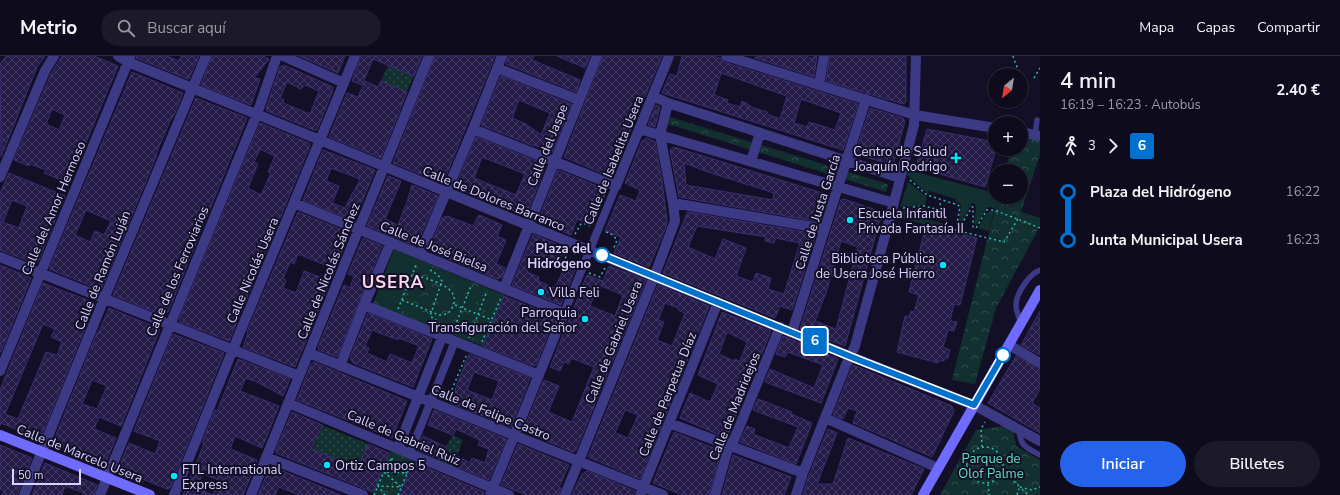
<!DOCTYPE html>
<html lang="es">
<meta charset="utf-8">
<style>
body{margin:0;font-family:"Nunito Sans",sans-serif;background:#1c1929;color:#f1f3f6;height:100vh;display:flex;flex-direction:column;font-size:15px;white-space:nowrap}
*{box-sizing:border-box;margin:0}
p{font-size:13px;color:#9b9ba3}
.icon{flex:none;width:22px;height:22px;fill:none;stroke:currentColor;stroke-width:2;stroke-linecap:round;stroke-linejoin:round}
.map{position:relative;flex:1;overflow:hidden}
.sheet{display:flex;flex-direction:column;background:#0e0b1c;width:300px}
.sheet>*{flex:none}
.badge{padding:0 8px;border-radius:3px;font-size:14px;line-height:26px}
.needle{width:26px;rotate:210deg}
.controls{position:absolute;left:988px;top:12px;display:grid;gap:8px}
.controls a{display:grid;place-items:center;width:40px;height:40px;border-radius:50%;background:#0e0b1c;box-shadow:0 1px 3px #0004,0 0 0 1px #2e2b3b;font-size:20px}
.scale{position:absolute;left:12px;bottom:10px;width:69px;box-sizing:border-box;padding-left:4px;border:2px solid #d9d4ff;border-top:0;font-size:11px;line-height:14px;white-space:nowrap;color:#d9d4ff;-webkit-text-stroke:3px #130f26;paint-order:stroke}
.map>.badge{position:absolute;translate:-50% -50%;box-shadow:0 0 0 2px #fff}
.legs{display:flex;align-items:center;gap:6px;height:44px;padding:0 20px;font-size:13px}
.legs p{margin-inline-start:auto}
.overview{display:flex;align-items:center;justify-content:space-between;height:68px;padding:0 20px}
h1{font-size:22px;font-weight:600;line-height:30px}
.button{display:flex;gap:8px;margin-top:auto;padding:8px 20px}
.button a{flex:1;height:46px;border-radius:24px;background:#2563eb;color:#fff;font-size:16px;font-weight:600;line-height:46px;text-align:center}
.button a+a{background:#1c1929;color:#f1f3f6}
ul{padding:0 20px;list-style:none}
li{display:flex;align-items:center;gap:14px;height:48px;font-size:15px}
li i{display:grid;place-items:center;width:6px;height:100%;margin:0 5px;background:currentColor}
li i::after{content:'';width:10px;height:10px;margin:-5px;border:3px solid;border-radius:50%;background:#0e0b1c}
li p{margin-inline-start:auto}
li:first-child i{background:linear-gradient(#0000 50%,currentColor 0)}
li:last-child i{background:linear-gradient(currentColor 50%,#0000 0)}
header{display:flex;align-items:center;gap:24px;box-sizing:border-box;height:56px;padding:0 20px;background:#0e0b1c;border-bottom:1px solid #2e2b3b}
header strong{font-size:19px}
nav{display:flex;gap:22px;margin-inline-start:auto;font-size:14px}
.search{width:280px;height:36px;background:#1c1929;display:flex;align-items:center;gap:10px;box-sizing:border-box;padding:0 14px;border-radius:22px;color:#9b9ba3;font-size:15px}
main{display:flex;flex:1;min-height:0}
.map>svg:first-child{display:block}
.grass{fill:url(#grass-dots)}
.forest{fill:url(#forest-crowns)}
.garden{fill:#12302f}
.building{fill:url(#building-cross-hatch);stroke:#3b2d73;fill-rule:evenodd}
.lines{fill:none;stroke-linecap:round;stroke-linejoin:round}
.path{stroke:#2fb8b0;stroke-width:1.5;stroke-dasharray:2 3;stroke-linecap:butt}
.service{stroke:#3d3a85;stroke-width:5.5}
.pedestrian{stroke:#3d3a85;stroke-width:8}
.minor{stroke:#3d3a85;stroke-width:10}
.secondary{stroke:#6f6bff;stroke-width:10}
.line-1-casing{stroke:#fff;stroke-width:9}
.line-1{stroke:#0072ce;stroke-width:6}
.poi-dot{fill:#00e5ff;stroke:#130f26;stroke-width:1.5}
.stop-1-dot{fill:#fff;stroke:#0072ce;stroke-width:2}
.labels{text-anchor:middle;stroke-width:4;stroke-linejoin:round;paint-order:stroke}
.street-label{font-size:13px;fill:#d9d4ff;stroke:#130f26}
.poi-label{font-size:13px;fill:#d9d4ff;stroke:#130f26;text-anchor:start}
.stop-label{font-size:13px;font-weight:bold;fill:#d9d4ff;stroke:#130f26;text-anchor:end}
.park-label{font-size:13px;fill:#5fe0c0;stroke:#130f26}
.district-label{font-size:17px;font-weight:bold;letter-spacing:1px;fill:#ffd6f0;stroke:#130f26}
</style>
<header>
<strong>Metrio</strong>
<div class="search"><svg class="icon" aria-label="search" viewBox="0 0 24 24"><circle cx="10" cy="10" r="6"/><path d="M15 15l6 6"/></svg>Buscar aquí</div>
<nav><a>Mapa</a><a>Capas</a><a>Compartir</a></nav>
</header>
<main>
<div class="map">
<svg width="1040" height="439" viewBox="0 0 1040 439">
<defs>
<pattern id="grass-dots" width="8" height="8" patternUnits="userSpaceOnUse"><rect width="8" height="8" fill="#12302f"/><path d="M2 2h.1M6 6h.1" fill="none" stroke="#344d4e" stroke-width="1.8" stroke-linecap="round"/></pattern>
<pattern id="forest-crowns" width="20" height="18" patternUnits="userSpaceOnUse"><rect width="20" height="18" fill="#12302f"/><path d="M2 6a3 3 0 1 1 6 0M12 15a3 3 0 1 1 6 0" fill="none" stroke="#344d4e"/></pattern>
<pattern id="building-cross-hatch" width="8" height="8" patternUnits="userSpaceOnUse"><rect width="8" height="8" fill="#241b47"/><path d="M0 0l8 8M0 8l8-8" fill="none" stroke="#433b63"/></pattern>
</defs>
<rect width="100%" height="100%" fill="#130f26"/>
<path class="grass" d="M388 9 414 19 407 36 381 25Z
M322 369 368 388 358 412 312 394Z
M453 379 463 384 457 400 452 411 437 405Z"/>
<path class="forest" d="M670 61 888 128 886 136 668 68Z
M1021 76 1040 80V98L1021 156 1040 162V170L996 252 975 328 952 324 998 141H1021V115H1005L1011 93H1021Z
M394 193 504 239 483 290 373 248Z
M1003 370 1013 375 1016 390 1040 404V439H940L976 374Z
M393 394 413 402 399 439H373V436L389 397Z"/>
<path class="garden" d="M908 114 995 137V141H998L995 152 988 151 977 169 974 168 976 152 975 148 972 147 962 166 959 165 961 150 959 147 956 146V143L929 135 928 138 907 119Z
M908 126 927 141 925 149 900 151Z
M924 152 922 162 945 168 944 174 898 161 900 155Z
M992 154H994L989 175 978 172 986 158Z
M396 197 416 205 413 212 405 210 402 211 396 223 387 219Z
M420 207 469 227 460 248 456 247 459 235C450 223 430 219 417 214Z
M385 224 394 228 390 240 391 244 399 247 396 254 376 246Z
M476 232 485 235 484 239 479 238 473 252 468 250Z
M444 233 451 237 453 244C451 253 444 256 436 253Z
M488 237 498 241 490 259 485 257 491 244 487 240Z
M403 247C415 252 435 264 448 261L454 252 458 253 449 274 400 254Z
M466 258 471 260 465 273 470 277 468 280 458 277Z
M482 265 487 267 480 285 470 281 472 278H477Z"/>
<path class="building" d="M6 0H45L37 11 1 101 0 8Z
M62 0H94L118 10 69 127 44 117 46 114 30 108 29 110 14 104 51 18ZM52 53 65 59 59 74 46 68Z
M136 0H167L179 5 181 0H199L189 23H188L136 2Z
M212 0H263L269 3 254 22 260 23 251 49 201 29Z
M299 0H345L338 17Z
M361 0H422L414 20 373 3 362 29 352 25Z
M435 0H495L443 127 393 107Z
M508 0H534L532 4 580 24 576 36 506 8Z
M557 0H590L585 12Z
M603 0H662L611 121 564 101Z
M682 0H713L720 2 724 6 858 48 843 94 662 37 670 18 677 20ZM721 17 787 40 780 63 767 58V56L754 52 742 45 740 51 727 47 728 44 714 39ZM801 43 841 57 835 74 809 66 807 71 794 67Z
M756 0H805L813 3 814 0H817L814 21 755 2Z
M830 0H906V46L903 48 826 25Z
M284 9 333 31V34L317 74H314L267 55 266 53 280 11ZM287 26 301 33 305 29 319 35 310 58 283 47 284 44 280 42Z
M132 16 183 37 174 59 170 65 166 75 158 93 156 101 101 234 49 213ZM86 154 111 165 104 179 95 175 90 186 75 179Z
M501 20 571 48 552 96 534 89V90L481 69ZM519 44 550 57 541 79 526 68 512 62Z
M365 25 378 31 381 25 407 36 381 102 329 81 347 37 358 41Z
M196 42 247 62 168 256 162 259 113 239Z
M656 49 660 51 655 71 648 69Z
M870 52 903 62 905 65 893 109 855 98Z
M260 67 309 87 310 90 229 285 180 266 179 263ZM260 93 275 100 268 116 271 117 261 139 248 132 258 108 254 106Z
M927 73 995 86V93H996L985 131 916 111Z
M476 81 542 107 544 114 526 160 455 132ZM482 101 525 118 516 139 474 122Z
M647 82 652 84 655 86 662 125 667 164 666 171 649 211 614 197 621 181 605 175 620 139 636 145 640 134 625 127 642 85Z
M674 91 829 139 820 166 679 141 670 94ZM684 107 708 116 774 137 773 144 686 129Z
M323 94 375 114 354 165 303 144ZM331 112 360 123 354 136H353L345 152 332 147 339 130 326 125Z
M558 114 607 134 593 169 577 163 571 179 538 165Z
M9 117 65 140 38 206 34 207 0 194V137ZM12 144 27 150 19 172 3 166Z
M388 120 401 125 385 163 398 169 408 143V142L412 129 438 140 416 190 367 170Z
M844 143 882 156 845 290 800 273 841 144ZM841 185 858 191 836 273 815 265 826 237Z
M298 156 350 177 335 213 298 198 294 208 290 206 283 223 286 224 283 232 296 237 304 215 330 225 316 260 311 258 305 270 311 273 295 311 243 291 248 277 247 276Z
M688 156 816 178 792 254 780 250 775 262 663 217 687 157ZM697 170 766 181 765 185 774 187 775 182 800 187 784 238 768 233 771 222 756 217 753 226 736 220 746 192 723 183 715 203 688 191Z
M479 159 502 169 497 180 506 184 496 208 505 212 502 221 497 223 432 196 430 191 442 162 447 160 473 170Z
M926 169 977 182 960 249 954 248 950 265 957 266 954 275 948 274 943 291 950 294 948 302H945L944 305 939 304 938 307 897 296 905 260 909 261 911 255 914 256 919 239 909 236Z
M533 178 565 192 559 208 539 199 527 216 539 221 538 225 555 232 565 210 575 214 561 249 512 229Z
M363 182 382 190 337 301 319 294 318 291 344 229 350 232 354 220 348 218Z
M0 209 31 222 1 296H0Z
M609 210 646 224 576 394 573 396 523 375 544 324 559 330 548 356 572 366 594 311 571 302 569 308 564 306 560 315 550 311 587 219 603 225 598 238 595 237 590 250 615 260 623 239 601 230Z
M43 227 95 247 41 381 38 382 1 367 0 370V334ZM43 268 55 273 51 281 62 286 57 299 46 296 18 363 5 358Z
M658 229 709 250 640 423 588 401ZM665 247 678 252V254L685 257 672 290 657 284 664 266 658 264ZM625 354 638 359 628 382 615 377Z
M504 240 555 261 536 309 534 310 483 290Z
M109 252 160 273 121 370 99 361 94 373 116 382 105 408 56 389 54 384 97 277H98ZM92 324 107 330 97 353 82 348Z
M1040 255V299L1021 289Z
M722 256 771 275 727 382 680 362 690 337 710 346 718 328 698 319ZM727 276 747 286 740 305 735 303 734 305 719 298Z
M368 257 432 283 413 331 353 307 350 302ZM372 274 398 284 399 282 419 290 412 307 390 298 387 306 367 297 369 292 365 290Z
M173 278 224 297 170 432 167 433 118 413 129 387 155 398 160 385 134 375Z
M783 280 838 303 821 347 765 326 770 313 814 332 823 309 788 296 785 301 776 298Z
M469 298 530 322 511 371 450 347ZM474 316 499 325 492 344 467 334Z
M1016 300 1040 313V333L1032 347 1040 352V377L988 347Z
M238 303 290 323 283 340 259 327 246 322 240 335 279 350 262 392 235 380 230 393 257 404 255 410 243 439H183L200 398 204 387H202L215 354 217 355ZM203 418 219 424 213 439 196 432Z
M314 306 407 345 392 382 297 344 311 308Z
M853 309 952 350 954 355 932 401 853 367 857 355 848 352 843 363 833 359Z
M758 343 792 356 791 358 812 367 796 408 740 386 747 370 755 373 753 378 789 392 798 371 753 354Z
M434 354 506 383 489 424 453 409 457 400 470 407 472 402 485 407 489 393 478 389 480 384 456 373 453 379 428 369Z
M292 356 322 369 311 393 358 412 368 388 389 397 373 436 276 397V394Z
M828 373 837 377 817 428H833L848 382 924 413 911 439H803L809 419Z
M674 376 721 395 709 439H682L653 427Z
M423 380 446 391 439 403 417 394Z
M518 388 569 409 559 431 561 432 559 439H527L501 429Z
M0 389 32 402 17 439H2L4 435 0 433Z
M733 399 791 421 784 439H722Z
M413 406 484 436 483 439H399Z
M45 407 97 429 94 439H83L84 437 65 430 62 439H32Z
M270 411H273L341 439H299L279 431 275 439H258Z
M587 415 635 435 633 439H592L586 436 585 439H572L582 418Z"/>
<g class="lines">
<path class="path" d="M1013 0 1020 19
M1034 22 1040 12
M910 124 927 139 958 149 960 151 957 168 961 169 972 151H973V171L976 172 987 154H994L1040 172
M903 152 924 150 939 154 947 169V172L1004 186 1018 163
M939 154 941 144
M606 176 613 179 617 184 613 194
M575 178 581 168 583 167 590 170
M568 196 564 205V208L573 211
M430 214 438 219 442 225 430 260 439 266 440 270
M589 217 600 221 605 212
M385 222 408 231
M402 244 439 259C445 259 449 258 452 252 464 230 428 224 413 218
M455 249 492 264
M398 253 417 207
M453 275 471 230
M469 282 487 235
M482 286 501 242
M448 343 466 300
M967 409a18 18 0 1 1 36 0a18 18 0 1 1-36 0Z
M982 391 981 373 985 366
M1003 415 1020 431 1017 437 1018 439
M988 428 989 439
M1020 431 1032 434 1040 431
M1022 433 1028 439
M374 439 389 404
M385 439 378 430 401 431 384 416 407 417 389 403H396
M398 439 411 408"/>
<path class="service" d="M1035 79 1037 64
M1021 267C1019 261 1016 256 1016 249 1016 238 1029 218 1040 214
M1019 374C1020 390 1027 392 1040 399"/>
<path class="pedestrian" d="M564 257 616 130
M410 397 455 285"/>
<path class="minor" d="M118 0 128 6C405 118 682 234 960 344L974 349 1040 385
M283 0 344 27
M726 0 915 59 995 72
M497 12 579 44
M819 29 824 0
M653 40 668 47 900 122
M473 73 616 130 669 0
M639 73 894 147
M1021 76 1040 80
M751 105 760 77
M0 121 45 15 54 0
M294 147 564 257 490 439
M673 147 825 173
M420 198 473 73 502 0
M0 201 299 320
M504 232 597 0
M364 249 539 319
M792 276 866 43
M1009 289 1040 307
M309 297 663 439
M340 310 364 249 391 186
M0 315 130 1
M288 347 509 439
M825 362 938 412
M669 367 803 417
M398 392 442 281
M266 401 363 439
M24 439 104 243 206 0
M100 439 257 58 277 0
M174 439 233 293 355 0
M251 439 429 0
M565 439 654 221 675 165 673 147 660 79 668 47
M640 439 718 246
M715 439 729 389 734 384 780 271
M796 439 803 417 846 309 855 290 892 154 914 69 916 0"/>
<path class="secondary" d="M0 379 150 439
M923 439 1040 234"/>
</g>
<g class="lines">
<defs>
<path id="line-1" d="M602 199 859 304 974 349 1003 299"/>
</defs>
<use href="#line-1" class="line-1-casing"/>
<use href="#line-1" class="line-1"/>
</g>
<g class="poi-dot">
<path d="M954 96h4v4h4v4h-4v4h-4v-4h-4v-4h4z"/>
<circle cx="850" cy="164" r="4"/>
<circle cx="943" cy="209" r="4"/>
<circle cx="541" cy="236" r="4"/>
<circle cx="585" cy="263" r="4"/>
<circle cx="327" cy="409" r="4"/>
<circle cx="174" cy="420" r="4"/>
</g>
<g class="stop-1-dot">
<circle cx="602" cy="199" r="7"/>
<circle cx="1003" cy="299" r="7"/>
</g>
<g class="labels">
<g class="street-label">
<text transform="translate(547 89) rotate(-68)" y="5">Calle del Jaspe</text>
<text transform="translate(613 104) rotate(-68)" y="5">Calle de Isabelita Usera</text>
<text transform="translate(494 142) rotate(22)" y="5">Calle de Dolores Barranco</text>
<text transform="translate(53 152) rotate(-67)" y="5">Calle del Amor Hermoso</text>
<text transform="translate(817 156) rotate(-72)" y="5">Calle de Justa García</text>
<text transform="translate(434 190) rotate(22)" y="5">Calle de José Bielsa</text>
<text transform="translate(102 214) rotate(-68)" y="5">Calle de Ramón Luján</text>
<text transform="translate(252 214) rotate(-67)" y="5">Calle Nicolás Usera</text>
<text transform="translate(177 215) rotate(-67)" y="5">Calle de los Ferroviarios</text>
<text transform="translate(328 215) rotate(-68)" y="5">Calle de Nicolás Sánchez</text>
<text transform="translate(613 286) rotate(-68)" y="5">Calle de Gabriel Usera</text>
<text transform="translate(667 338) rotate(-68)" y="5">Calle de Perpetua Díaz</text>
<text transform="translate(734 350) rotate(-68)" y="5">Calle de Madridejos</text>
<text transform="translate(491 356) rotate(22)" y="5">Calle de Felipe Castro</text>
<text transform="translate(404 381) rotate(23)" y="5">Calle de Gabriel Ruiz</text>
<text transform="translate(80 397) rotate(22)" y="5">Calle de Marcelo Usera</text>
</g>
<g class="poi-label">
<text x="947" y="100" text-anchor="end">Centro de Salud<tspan x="947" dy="15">Joaquín Rodrigo</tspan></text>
<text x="858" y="162">Escuela Infantil<tspan x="858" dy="15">Privada Fantasía II</tspan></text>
<text x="935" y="207" text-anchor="end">Biblioteca Pública<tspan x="935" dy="15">de Usera José Hierro</tspan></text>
<text x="549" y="241">Villa Feli</text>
<text x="577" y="261" text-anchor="end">Parroquia<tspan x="577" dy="15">Transfiguración del Señor</tspan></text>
<text x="335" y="414">Ortiz Campos 5</text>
<text x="182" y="418">FTL International<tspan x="182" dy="15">Express</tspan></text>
</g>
<g class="stop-label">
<text x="591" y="197">Plaza del<tspan x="591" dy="15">Hidrógeno</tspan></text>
</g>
<g class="park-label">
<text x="991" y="407">Parque de<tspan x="991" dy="15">Olof Palme</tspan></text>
</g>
<g class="district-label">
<text x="393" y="232">USERA</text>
</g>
</g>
</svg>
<div class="controls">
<a><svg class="needle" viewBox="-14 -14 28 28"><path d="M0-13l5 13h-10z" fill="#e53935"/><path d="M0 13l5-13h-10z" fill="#9b9ba3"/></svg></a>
<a>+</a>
<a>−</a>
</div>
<div class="scale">50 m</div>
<b class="badge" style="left:815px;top:285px;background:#0072ce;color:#fff">6</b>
</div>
<section class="sheet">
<div class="overview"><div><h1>4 min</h1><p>16:19 – 16:23 · Autobús</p></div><b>2.40 €</b></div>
<div class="legs"><svg class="icon" aria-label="walk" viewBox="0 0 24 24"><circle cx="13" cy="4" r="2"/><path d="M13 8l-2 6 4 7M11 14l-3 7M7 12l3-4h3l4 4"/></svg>3<svg class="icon" aria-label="forward" viewBox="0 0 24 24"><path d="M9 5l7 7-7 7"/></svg><b class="badge" style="background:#0072ce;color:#fff">6</b></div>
<ul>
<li><i style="color:#0072ce"></i><b>Plaza del Hidrógeno</b><p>16:22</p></li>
<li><i style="color:#0072ce"></i><b>Junta Municipal Usera</b><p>16:23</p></li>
</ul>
<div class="button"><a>Iniciar</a><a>Billetes</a></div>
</section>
</main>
